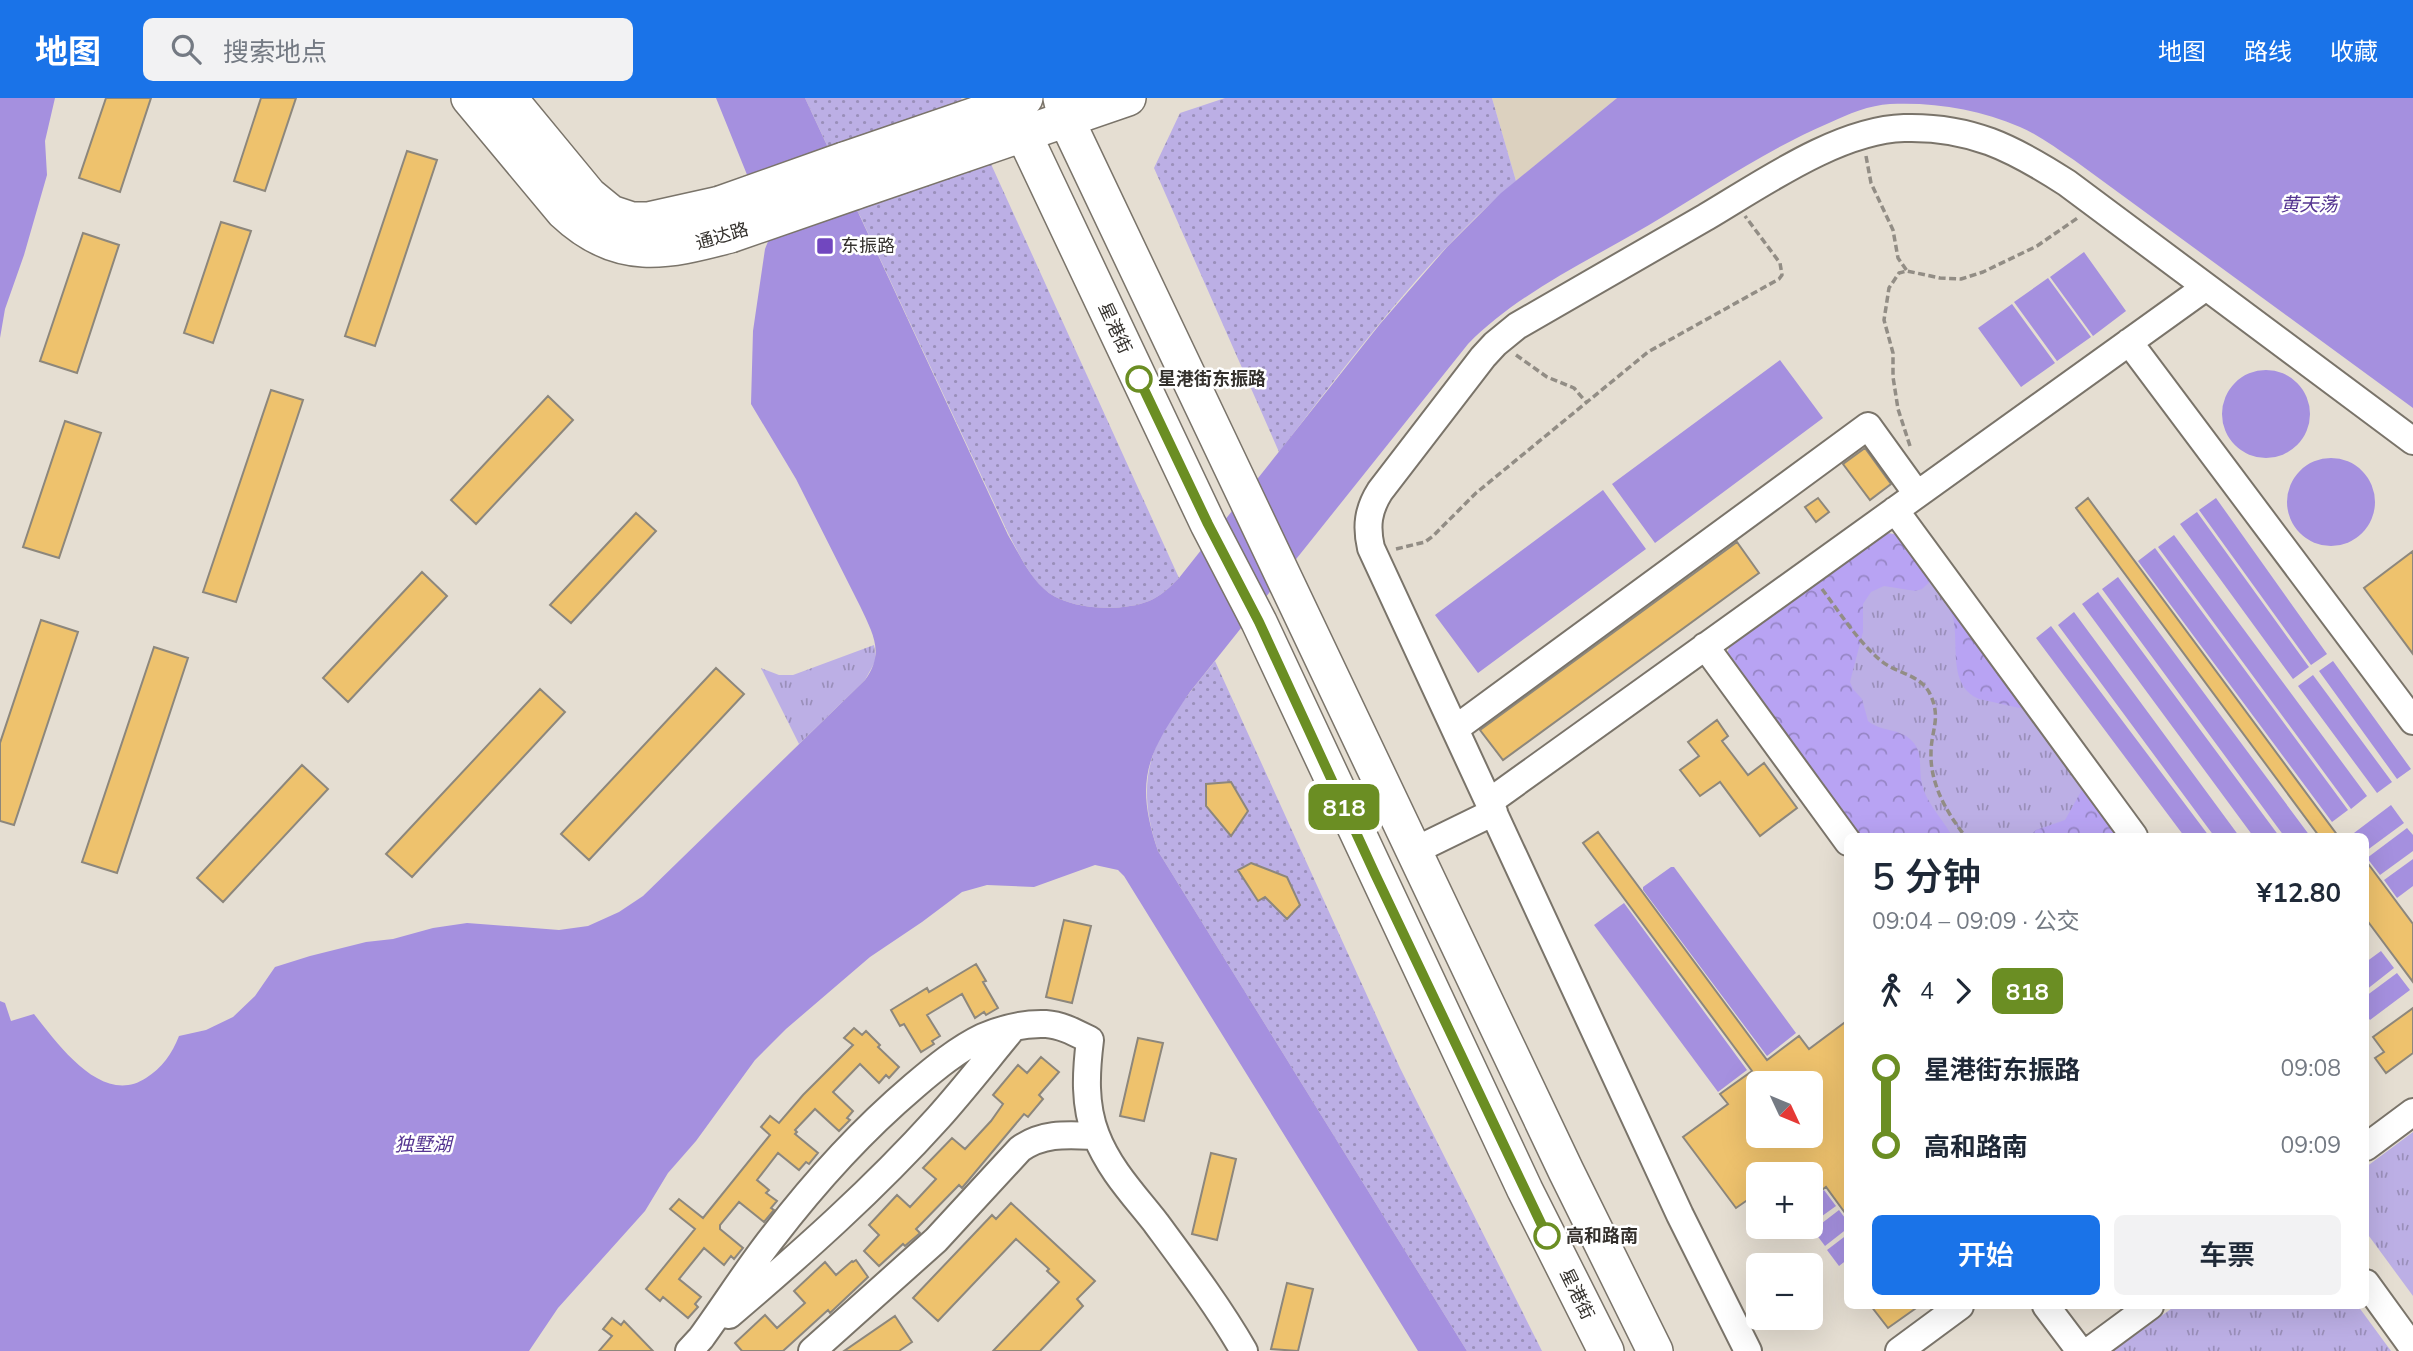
<!DOCTYPE html>
<html lang="zh">
<meta charset="utf-8">
<style>
body{margin:0;font-family:Mulish,"Noto Sans SC",sans-serif;background:#f2f2f3;color:#1f2937;height:100vh;display:flex;flex-direction:column;font-size:26px;white-space:nowrap}
*{box-sizing:border-box;margin:0}
p{font-size:23px;color:#747a83}
.icon{flex:none;width:38px;height:38px;fill:none;stroke:currentColor;stroke-width:2;stroke-linecap:round;stroke-linejoin:round}
.map{position:relative;flex:1;overflow:hidden}
.side{position:absolute;left:1844px;top:735px;width:525px;height:476px;display:flex;flex-direction:column;background:#fff;border-radius:10px;box-shadow:0 7px 28px #0002}
.side>*{flex:none}
.badge{padding:0 14px;border-radius:10px;font-size:24px;line-height:46px}
.needle{width:46px;rotate:134deg}
.buttons{position:absolute;left:1746px;top:973px;display:grid;gap:14px}
.buttons a{display:grid;place-items:center;width:77px;height:77px;border-radius:10px;background:#fff;box-shadow:0 7px 28px #0002;font-size:35px}
.map>.badge{position:absolute;translate:-50% -50%;box-shadow:0 0 0 4px #fff}
.legs{display:flex;align-items:center;gap:10px;height:77px;padding:0 28px;font-size:23px}
.legs p{margin-inline-start:auto}
.summary{display:flex;align-items:center;justify-content:space-between;height:119px;padding:0 28px}
h1{font-size:38px;font-weight:600;line-height:52px}
.action{display:flex;gap:14px;margin-top:auto;padding:14px 28px}
.action a{flex:1;height:80px;border-radius:10px;background:#1a73e8;color:#fff;font-size:28px;font-weight:600;line-height:80px;text-align:center}
.action a+a{background:#f2f2f3;color:#1f2937}
ul{padding:0 28px;list-style:none}
li{display:flex;align-items:center;gap:24px;height:77px;font-size:26px}
li i{display:grid;place-items:center;width:10px;height:100%;margin:0 9px;background:currentColor}
li i::after{content:'';width:18px;height:18px;margin:-9px;border:5px solid;border-radius:50%;background:#fff}
li p{margin-inline-start:auto}
li:first-child i{background:linear-gradient(#0000 50%,currentColor 0)}
li:last-child i{background:linear-gradient(currentColor 50%,#0000 0)}
header{display:flex;align-items:center;gap:42px;box-sizing:border-box;height:98px;padding:0 35px;background:#1a73e8;color:#fff}
header strong{font-size:33px}
nav{display:flex;gap:38px;margin-inline-start:auto;font-size:24px}
.search{width:490px;height:63px;background:#f2f2f3;display:flex;align-items:center;gap:18px;box-sizing:border-box;padding:0 24px;border-radius:10px;color:#747a83;font-size:26px}
.map>svg:first-child{display:block}
.built{fill:#dcd1bf}
.grass{fill:url(#grass-tufts)}
.forest{fill:url(#forest-crowns)}
.park{fill:url(#park-dots)}
.water{fill:#a590df}
.building{fill:#eec26d;stroke:#8d877c;stroke-width:2;fill-rule:evenodd}
.lines{fill:none;stroke-linecap:round;stroke-linejoin:round}
.minor-casing{stroke:#7a746a;stroke-width:30}
.major-casing{stroke:#7a746a;stroke-width:38}
.path{stroke:#928d85;stroke-width:3.5;stroke-dasharray:7 3.5;stroke-linecap:butt}
.minor{stroke:#fff;stroke-width:26}
.major{stroke:#fff;stroke-width:35}
.major-bridge-casing{stroke:#7a746a;stroke-width:38;stroke-linecap:butt}
.major-bridge{stroke:#fff;stroke-width:35}
.line-1-casing{stroke:#fff;stroke-width:16}
.line-1{stroke:#6b8e23;stroke-width:10}
.poi-dot{fill:#7147bf;stroke:#fff;stroke-width:2.5}
.stop-1-dot{fill:#fff;stroke:#6b8e23;stroke-width:3.5}
.labels{text-anchor:middle;stroke-width:5;stroke-linejoin:round;paint-order:stroke}
.street-label{font-size:18px;fill:#34312d;stroke:#fff}
.poi-label{font-size:18px;fill:#34312d;stroke:#fff;text-anchor:start}
.stop-label{font-size:18px;font-weight:bold;fill:#34312d;stroke:#fff;text-anchor:start}
.water-label{font-size:19px;font-style:italic;fill:#553591;stroke:#fff}
</style>
<header>
<strong>地图</strong>
<div class="search"><svg class="icon" aria-label="search" viewBox="0 0 24 24"><circle cx="10" cy="10" r="6"/><path d="M15 15l6 6"/></svg>搜索地点</div>
<nav><a>地图</a><a>路线</a><a>收藏</a></nav>
</header>
<div class="map">
<svg width="2413" height="1253" viewBox="0 0 2413 1253">
<defs>
<pattern id="grass-tufts" width="24" height="20" patternUnits="userSpaceOnUse" patternTransform="scale(1.75)"><rect width="24" height="20" fill="#bcafe5"/><path d="M3 7l-1-3M5 7V3M7 7l1-3M15 17l-1-3M17 17v-4M19 17l1-3" fill="none" stroke="#9a8fba"/></pattern>
<pattern id="forest-crowns" width="20" height="18" patternUnits="userSpaceOnUse" patternTransform="scale(1.75)"><rect width="20" height="18" fill="#b8a3f3"/><path d="M2 6a3 3 0 1 1 6 0M12 15a3 3 0 1 1 6 0" fill="none" stroke="#9685c5"/></pattern>
<pattern id="park-dots" width="8" height="8" patternUnits="userSpaceOnUse" patternTransform="scale(1.75)"><rect width="8" height="8" fill="#bcafe5"/><path d="M2 2h.1M6 6h.1" fill="none" stroke="#9a8fba" stroke-width="1.8" stroke-linecap="round"/></pattern>
</defs>
<rect width="100%" height="100%" fill="#e5ded2"/>
<path class="built" d="M1492 0H1617L1516 83Z"/>
<path class="grass" d="M1889 435 1899 437 2127 738H1853L1728 549Z
M874 547 876 562 865 582 799 646 761 570 779 577H793Z
M2413 1034V1198L2366 1134V1069Z
M2175 1208H2358L2391 1253H2113Z"/>
<path class="forest" d="M1879 435 1899 437 1934 480 1922 491 1915 493 1884 488 1871 494 1863 506V534L1850 584 1853 591 1862 601 1868 623C1881 634 1900 630 1912 643 1924 655 1918 671 1922 686 1926 705 1943 721 1952 738H1853L1727 556 1732 541Z
M1945 494 2033 613 1979 601C1949 589 1958 551 1954 525 1953 516 1947 507 1943 499Z
M2083 690 2127 738H2030L2036 732 2065 722Z"/>
<path class="park" d="M805 0H961L1179 480C1170 489 1161 498 1149 503 1122 514 1073 512 1049 495 1030 481 1020 457 1009 437Z
M1225 0H1492L1516 83C1424 161 1352 260 1279 354L1154 70 1180 15Z
M1215 563 1400 970 1542 1253H1467L1158 753C1128 665 1163 628 1215 563Z"/>
<path class="water" d="M0 0H55L45 43 47 77 24 157 5 211 0 240Z
M716 0H805L1008 437C1020 457 1030 481 1049 495 1073 512 1122 514 1149 503 1161 498 1170 489 1179 480L1380 226 1447 149 1501 95 1617 0H2413V310L2074 62C2057 51 2039 37 2020 29 1979 11 1935 4 1890 6 1870 7 1848 16 1829 25 1766 52 1708 92 1649 127 1588 163 1518 195 1468 246L1190 594C1149 654 1133 679 1158 753L1467 1253H1418L1124 778 1118 772 1095 767 1034 789 987 787 962 794 922 824 870 859 786 931 755 962 696 1043 668 1075 645 1113 558 1210 529 1253H0V903L5 905 11 923 34 916C58 946 102 1009 146 980 162 970 172 956 179 938L206 932 233 919 255 898 275 869 310 858 366 844 393 841 433 830 467 825 559 832 588 828 619 814 643 798 865 582C885 555 873 536 860 508L796 381 751 306 753 233 765 151 771 136Z
M2084 154 2126 213 2093 238 2050 179Z
M2048 180 2091 239 2057 263 2014 204Z
M2012 206 2055 265 2021 289 1978 230Z
M1780 262 1823 320 1655 445 1612 386Z
M2222 316a44 44 0 1 1 88 0a44 44 0 1 1-88 0Z
M2287 404a44 44 0 1 1 88 0a44 44 0 1 1-88 0Z
M1603 392 1646 451 1478 575 1435 517Z
M2216 400 2327 556 2311 567 2199 412Z
M2197 414 2309 569 2293 581 2180 426Z
M2174 437 2367 698 2351 711 2158 449Z
M2155 450 2348 712 2332 724 2138 463Z
M2118 479 2310 738H2284L2102 491Z
M2098 494 2279 738H2253L2082 506Z
M2074 514 2239 738H2214L2058 527Z
M2051 528 2209 738H2184L2036 540Z
M2333 563 2411 671 2397 681 2319 573Z
M2313 577 2392 684 2377 695 2298 588Z
M2391 707 2404 725 2366 753V738H2350Z
M2407 730 2413 737V753L2380 777 2367 760Z
M2413 761V788L2397 800 2384 782Z
M1671 769H1674L1796 935 1767 958 1643 792V789Z
M1624 805 1747 972 1718 994 1594 827Z
M2381 853 2394 870 2366 892V864Z
M2397 875 2410 892 2370 922 2366 917V898Z
M1824 1092 1836 1108 1811 1126V1102Z
M1839 1112 1848 1124V1130L1825 1148 1813 1132Z
M1848 1136V1161L1839 1168 1827 1152Z"/>
<path class="building" d="M106 0H151L120 94 79 80Z
M261 0H296L265 93 234 83Z
M407 53 437 62 375 248 345 238Z
M221 124 251 133 213 245 184 235Z
M83 135 119 147 77 275 40 263Z
M271 292 303 302 236 504 203 494Z
M548 298 573 322 476 426 451 402Z
M65 323 101 335 59 460 23 449Z
M1865 350 1891 386 1870 402 1843 366Z
M1818 400 1829 414 1816 424 1805 409Z
M2088 400 2338 738H2319L2076 410Z
M636 415 656 433 571 525 550 507Z
M1737 444 1759 475 1503 662 1480 632Z
M2413 453V556L2364 490Z
M422 474 447 498 348 604 323 580Z
M41 522 78 534 14 727 0 723V645Z
M154 549 188 560 117 775 82 764Z
M716 570 744 596 589 762 561 736Z
M540 591 565 614 412 779 386 756Z
M1717 622 1728 638 1722 643 1748 677 1764 665 1797 710 1760 738 1720 684 1700 698 1680 672 1699 658 1688 644Z
M302 667 328 691 223 804 197 780Z
M1231 684 1248 713 1231 738 1206 708V686Z
M1598 734 1767 962 1799 938 1809 951 1848 922V1119L1826 1089 1811 1100V1076H1759V1094L1736 1110 1683 1039 1728 1006 1720 996 1752 973 1583 745ZM1759 985H1811V1038H1759Z
M2366 763 2413 826V884L2366 821Z
M1251 765 1287 779 1300 807 1287 821 1265 799 1258 803 1238 772Z
M1064 822 1091 828 1072 905 1046 899Z
M976 866 986 883 983 884 998 910 986 917 984 914 975 920 962 896 927 917 940 938 932 943 934 946 921 954 904 926 900 928 891 912 927 890 929 894Z
M2413 910V955L2386 975 2375 960 2384 954 2373 939Z
M854 930 862 937 866 933 880 947 878 949 899 969 889 980 886 977 879 985 860 966 833 994 853 1013 847 1020 850 1022 839 1033 815 1011 795 1032 797 1034 795 1036 818 1055 809 1066 806 1064 799 1072 778 1055 757 1082 769 1092 766 1095 777 1103 771 1110 774 1112 764 1124 739 1104 720 1127V1131L743 1150 734 1161 731 1158 724 1167 704 1150 679 1181 701 1199 695 1206 698 1209 688 1220 663 1199 660 1203 646 1191 695 1131 670 1111 679 1101 703 1120 770 1037 761 1029 770 1018 779 1025 803 997 853 947 844 940Z
M1138 940 1163 945 1144 1023 1120 1018Z
M1041 959 1059 974 1039 997 1043 1001 1028 1019 1024 1016 962 1090 959 1087 916 1131 920 1135 919 1136 905 1148 903 1146 879 1168 864 1153 879 1137 869 1127 897 1097 910 1109 936 1081 923 1070 952 1040 965 1051 991 1023 1003 1006 993 997 1018 967 1027 975Z
M1211 1055 1236 1061 1217 1142 1192 1136Z
M1011 1105 1095 1183 1077 1201 1083 1208 1040 1253H993L1059 1184 1047 1173 1049 1171 1016 1141 938 1223 913 1200 992 1117 996 1121Z
M856 1162 868 1179 830 1215 828 1212 783 1253H742L735 1245 765 1217 777 1230 805 1205 794 1193 825 1164 836 1177 852 1163 853 1164Z
M1287 1185 1313 1191 1298 1253 1271 1251Z
M1871 1208H1919L1888 1230Z
M895 1218 912 1244 899 1253H844Z
M612 1220 621 1227 624 1223 653 1253H599L612 1238 603 1231Z"/>
<g class="lines">
<defs>
<path id="minor" d="M2129 244 2413 623
M1895 412 2134 738
M1705 548 1848 744
M1455 631 1868 328 1917 396
M1489 704 2206 189
M1414 753 1494 714
M2366 1049 2413 1014
M2366 1185 2413 1250
M2046 1208 2080 1253
M729 1217C802 1155 874 1091 938 1020 964 991 988 960 1013 930
M689 1253 701 1240C725 1207 747 1172 772 1140 814 1085 861 1033 914 988 935 970 958 951 983 939 1002 931 1025 925 1046 926 1062 927 1076 935 1090 942 1086 974 1084 1007 1096 1037 1109 1071 1134 1097 1156 1125 1187 1167 1218 1208 1244 1253
M812 1253 936 1142 1020 1051C1044 1034 1069 1037 1096 1038
M1748 1253 1680 1117 1371 450C1366 428 1368 412 1380 393L1483 259 1495 246 1517 228C1580 191 1643 155 1706 119 1762 86 1838 32 1904 30 1970 28 2013 50 2067 85L2413 343
M1899 1253 1960 1208
M2089 1253 2150 1208"/>
<path id="major" d="M469 0 564 114C618 165 666 154 730 137
M509 0 589 97 611 115 632 122H648L720 106
M1010 0 1024 37 1208 426 1259 524 1525 1092 1606 1253
M1061 0 1066 21 1566 1073 1655 1253
M844 62 1025 0
M854 94 1128 0"/>
</defs>
<use href="#minor" class="minor-casing"/>
<use href="#major" class="major-casing"/>
<path class="path" d="M1866 58 1871 85 1893 132 1898 160 1907 173
M1516 257 1547 279 1574 290 1586 304
M1910 348 1898 311 1893 279V255L1884 222 1889 190 1899 175 1907 173 1940 180 1961 181 1983 174 2037 148 2079 119
M1396 451 1425 444 1433 438 1476 395 1648 254 1779 181 1782 177 1780 165 1745 118
M1822 491C1840 515 1857 542 1880 562 1896 576 1922 576 1931 598 1941 621 1931 633 1931 655 1930 686 1947 715 1965 738"/>
<use href="#minor" class="minor"/>
<use href="#major" class="major"/>
<defs>
<path id="major-bridge" d="M720 106 844 62
M730 137 854 94"/>
</defs>
<use href="#major-bridge" class="major-bridge-casing"/>
<use href="#major-bridge" class="major-bridge"/>
</g>
<g class="lines">
<defs>
<path id="line-1" d="M1139 281 1208 426 1259 524 1375 776 1547 1138"/>
</defs>
<use href="#line-1" class="line-1-casing"/>
<use href="#line-1" class="line-1"/>
</g>
<rect class="poi-dot" x="816" y="139" width="18" height="18" rx="3.5"/>
<g class="stop-1-dot">
<circle cx="1139" cy="281" r="12"/>
<circle cx="1547" cy="1138" r="12"/>
</g>
<g class="labels">
<g class="street-label">
<text transform="translate(722 138) rotate(-16)" y="6">通达路</text>
<text transform="translate(1115 230) rotate(65)" y="6">星港街</text>
<text transform="translate(1577 1196) rotate(64)" y="6">星港街</text>
</g>
<g class="poi-label">
<text x="841" y="154">东振路</text>
</g>
<g class="stop-label">
<text x="1158" y="287">星港街东振路</text>
<text x="1566" y="1144">高和路南</text>
</g>
<g class="water-label">
<text x="2309" y="113">黄天荡</text>
<text x="423" y="1053">独墅湖</text>
</g>
</g>
</svg>
<div class="buttons">
<a><svg class="needle" viewBox="-14 -14 28 28"><path d="M0-13l5 13h-10z" fill="#e53935"/><path d="M0 13l5-13h-10z" fill="#747a83"/></svg></a>
<a>+</a>
<a>−</a>
</div>
<b class="badge" style="left:1344px;top:709px;background:#6b8e23;color:#fff">818</b>
<section class="side">
<div class="summary"><div><h1>5 分钟</h1><p>09:04 – 09:09 · 公交</p></div><b>¥12.80</b></div>
<div class="legs"><svg class="icon" aria-label="walk" viewBox="0 0 24 24"><circle cx="13" cy="4" r="2"/><path d="M13 8l-2 6 4 7M11 14l-3 7M7 12l3-4h3l4 4"/></svg>4<svg class="icon" aria-label="forward" viewBox="0 0 24 24"><path d="M9 5l7 7-7 7"/></svg><b class="badge" style="background:#6b8e23;color:#fff">818</b></div>
<ul>
<li><i style="color:#6b8e23"></i><b>星港街东振路</b><p>09:08</p></li>
<li><i style="color:#6b8e23"></i><b>高和路南</b><p>09:09</p></li>
</ul>
<div class="action"><a>开始</a><a>车票</a></div>
</section>
</div>
